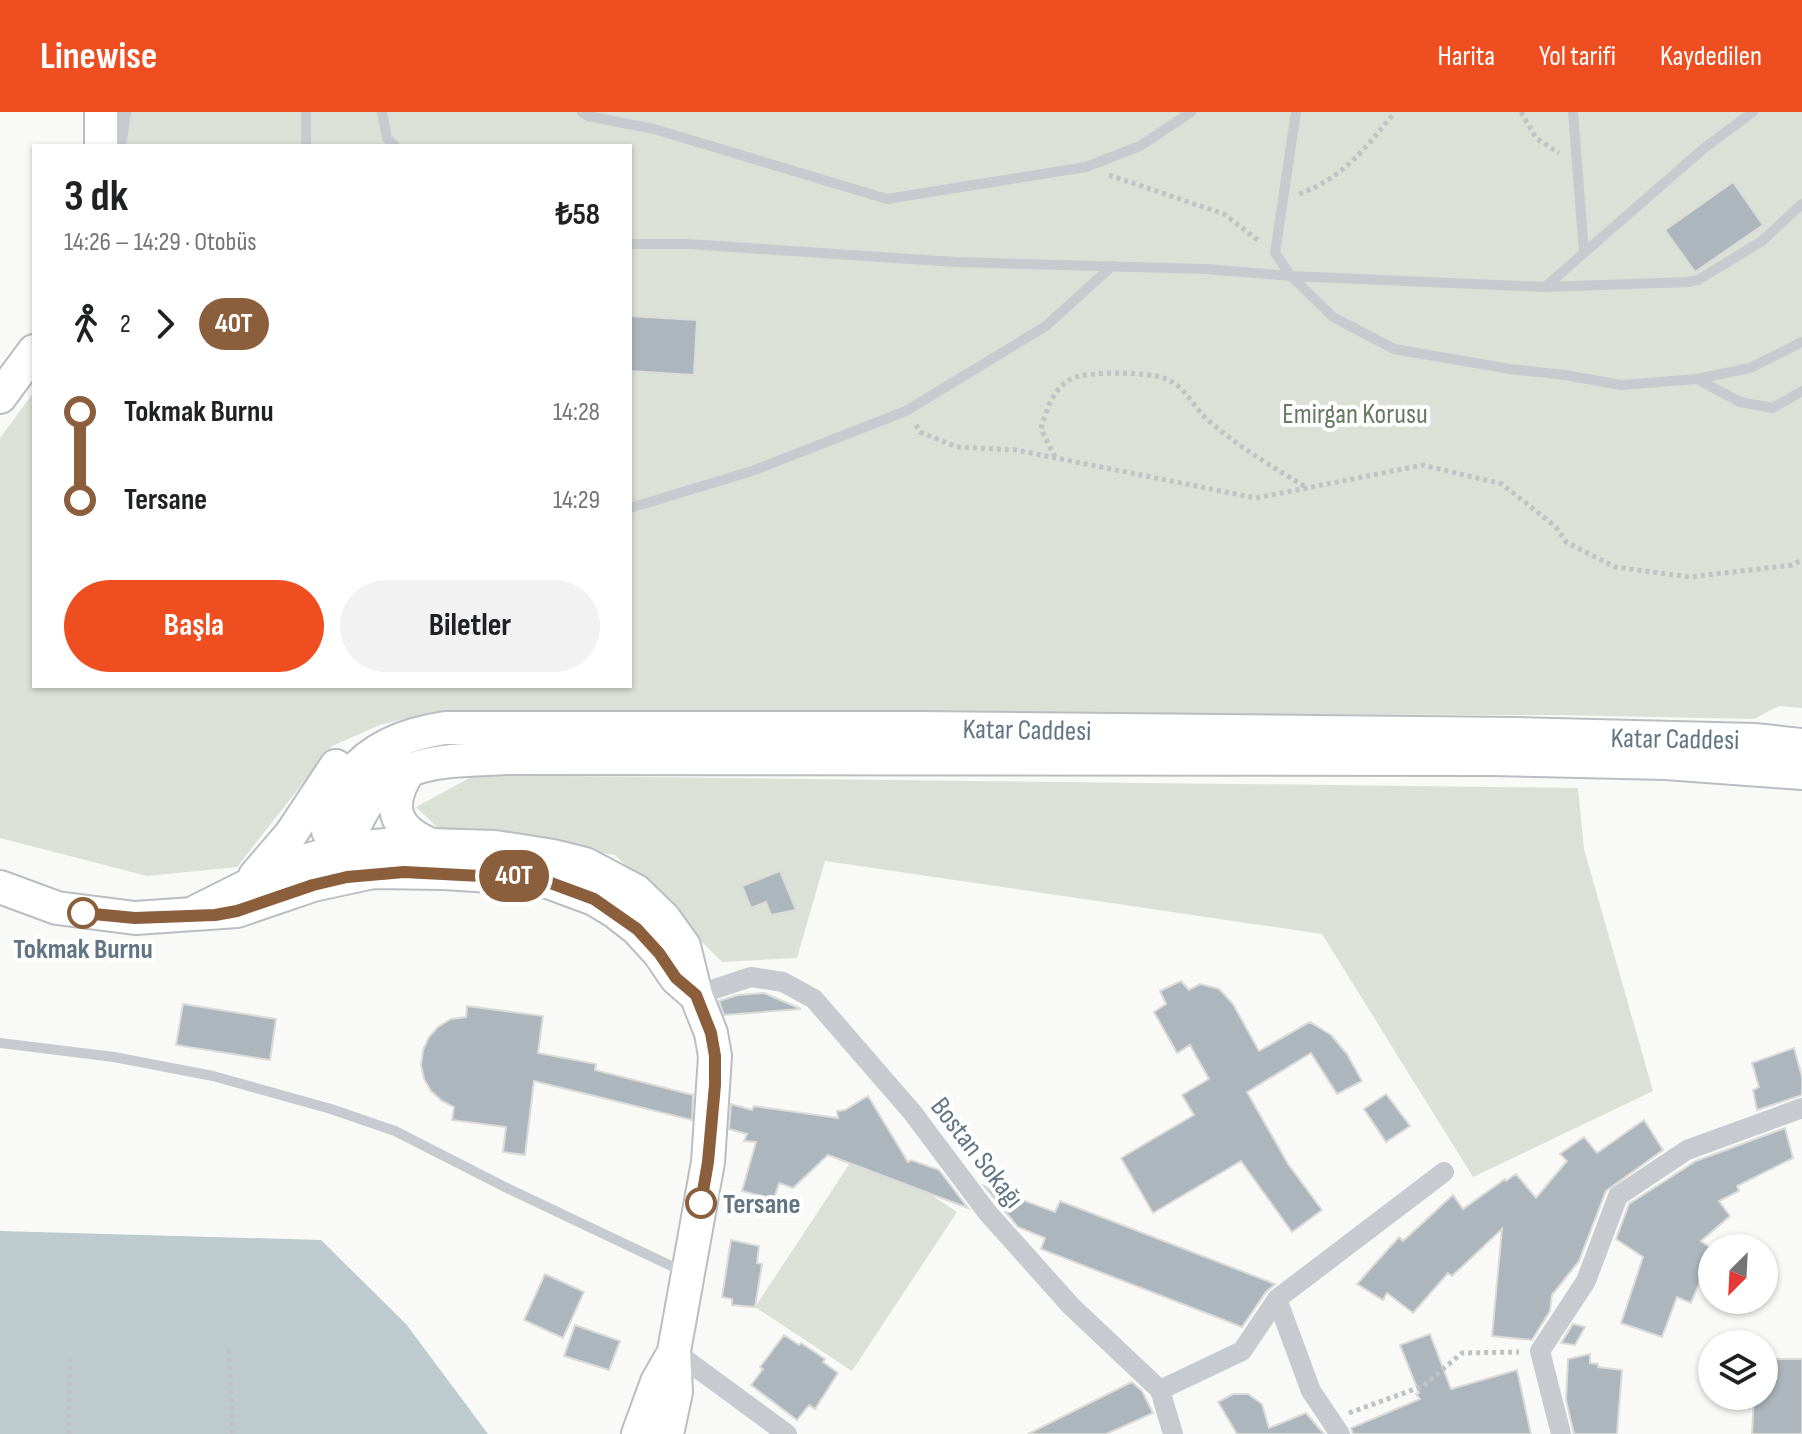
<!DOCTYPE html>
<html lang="tr">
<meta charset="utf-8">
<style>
body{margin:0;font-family:"Sofia Sans Condensed",sans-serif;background:#f2f2f2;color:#202124;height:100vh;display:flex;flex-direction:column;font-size:30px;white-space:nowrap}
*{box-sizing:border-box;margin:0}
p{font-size:26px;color:#757577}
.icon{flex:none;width:44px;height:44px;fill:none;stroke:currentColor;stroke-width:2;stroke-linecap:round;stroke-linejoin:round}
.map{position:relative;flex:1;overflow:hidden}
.sheet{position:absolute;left:32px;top:32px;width:600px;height:544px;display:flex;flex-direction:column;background:#fff;border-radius:0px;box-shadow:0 2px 6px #0004}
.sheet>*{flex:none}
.badge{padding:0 16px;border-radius:26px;font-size:28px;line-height:52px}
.needle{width:52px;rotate:204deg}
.fabs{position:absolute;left:1698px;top:1122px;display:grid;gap:16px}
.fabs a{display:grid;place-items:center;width:80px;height:80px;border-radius:50%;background:#fff;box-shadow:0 2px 6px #0004;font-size:40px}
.map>.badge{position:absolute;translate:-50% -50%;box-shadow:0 0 0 4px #fff}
.legs{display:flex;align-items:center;gap:12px;height:88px;padding:0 32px;font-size:26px}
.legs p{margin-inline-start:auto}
.headline{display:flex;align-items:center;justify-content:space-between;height:136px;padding:0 32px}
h1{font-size:44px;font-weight:700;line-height:60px}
.cta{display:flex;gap:16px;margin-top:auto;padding:16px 32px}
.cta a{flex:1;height:92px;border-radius:48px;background:#ef4e20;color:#fff;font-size:32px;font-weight:700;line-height:92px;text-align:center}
.cta a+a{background:#f2f2f2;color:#202124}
ul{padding:0 32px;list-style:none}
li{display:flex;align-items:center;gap:28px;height:88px;font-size:30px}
li i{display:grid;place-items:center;width:12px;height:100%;margin:0 10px;background:currentColor}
li i::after{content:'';width:20px;height:20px;margin:-10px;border:6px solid;border-radius:50%;background:#fff}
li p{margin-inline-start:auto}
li:first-child i{background:linear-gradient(#0000 50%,currentColor 0)}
li:last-child i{background:linear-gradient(currentColor 50%,#0000 0)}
header{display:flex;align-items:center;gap:48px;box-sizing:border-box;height:112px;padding:0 40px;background:#ef4e20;color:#fff}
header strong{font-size:38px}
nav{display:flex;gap:44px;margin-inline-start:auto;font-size:28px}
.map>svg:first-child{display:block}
.green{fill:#dbe1d7}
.water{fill:#bdcace}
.building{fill:#adb6bc;stroke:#dbdbd9;stroke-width:2}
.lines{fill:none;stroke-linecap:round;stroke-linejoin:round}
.primary-casing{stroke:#babec2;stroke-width:36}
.path{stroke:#c0c3c5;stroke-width:5;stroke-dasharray:4 4;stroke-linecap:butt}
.lane{stroke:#c7cbcf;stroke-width:10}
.street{stroke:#c7cbcf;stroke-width:20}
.primary{stroke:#fff;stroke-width:32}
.line-1-casing{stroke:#fff;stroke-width:18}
.line-1{stroke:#8b5e3c;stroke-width:12}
.stop-1-dot{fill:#fff;stroke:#8b5e3c;stroke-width:4}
.labels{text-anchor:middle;stroke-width:8;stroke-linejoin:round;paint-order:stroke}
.park-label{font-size:28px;fill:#667a62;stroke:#fff}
.street-label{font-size:28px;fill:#627584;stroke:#fff}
.stop-label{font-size:28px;font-weight:bold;fill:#627584;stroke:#fff}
</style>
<header>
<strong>Linewise</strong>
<nav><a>Harita</a><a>Yol tarifi</a><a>Kaydedilen</a></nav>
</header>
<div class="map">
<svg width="1802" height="1322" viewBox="0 0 1802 1322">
<rect width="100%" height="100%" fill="#f9f9f7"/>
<path class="green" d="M121 0H1802V596L1779 594 1754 607 1556 603 432 600 380 613 332 634 237 755 147 764 0 726V326L34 280V574H630V34H118Z
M475 663 1578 676 1584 737 1653 979 1473 1065 1322 822 825 749 797 846 722 850 615 743 440 718 416 695Z
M860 1036 957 1100 852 1259 755 1195Z"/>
<path class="water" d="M0 1119 321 1128 406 1212 488 1322H0Z"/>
<path class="building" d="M1733 70 1763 113 1695 160 1665 118Z
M630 204 697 208 694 263 630 259Z
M780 759 796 798 771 803 766 790 751 796 742 774Z
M1181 869 1189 878 1200 872 1219 877 1233 892 1259 939 1310 910 1331 923 1347 942 1362 969 1337 982 1311 941 1247 980 1288 1052 1322 1098 1292 1120 1241 1049 1153 1101 1121 1046 1194 1003 1182 983 1209 967 1190 933 1177 941 1154 900 1166 892 1160 879Z
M764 881 801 897 724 903 719 889 738 883Z
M183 892 276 907 270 948 176 933Z
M467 894 543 904 538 941 596 952 595 958 693 983 692 1008 534 969 525 1043 503 1040 506 1015 452 1008 454 995 442 989 431 979 424 967 421 953 423 938 429 925 438 915 451 907 466 905Z
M1794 936 1802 965V983L1757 998 1753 978 1759 975 1752 951Z
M1386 982 1410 1014 1386 1030 1364 997Z
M868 984 908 1050 911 1048 939 1058 968 1096 828 1043 793 1076 779 1071 774 1087 742 1079 756 1030 744 1029 747 1022 729 1017 731 992 752 998 754 994 838 1006 837 999 845 998Z
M1644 1008 1663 1038 1606 1079 1579 1149 1552 1183 1550 1199 1532 1228 1492 1224 1502 1117 1452 1164 1448 1161 1413 1201 1387 1181 1383 1188 1357 1172 1399 1125 1403 1129 1453 1083 1463 1097 1505 1067 1506 1069 1516 1062 1536 1086 1567 1049 1560 1042 1584 1025 1597 1041Z
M1785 1016 1793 1046 1737 1074 1739 1079 1719 1089 1730 1104 1701 1129 1712 1137V1141L1691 1191 1677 1185 1662 1225 1621 1211 1643 1145 1616 1127 1629 1092 1696 1049Z
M984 1074 1055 1100 1060 1089 1275 1172 1266 1180 1242 1215 1041 1137 1045 1126 1018 1115Z
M731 1128 759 1134 757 1151 762 1152 755 1195 732 1193V1187L722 1185Z
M545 1162 584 1180 563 1226 524 1208Z
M1573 1212 1585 1215 1575 1233 1561 1231Z
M575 1213 620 1229 609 1258 564 1244Z
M1430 1222 1451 1277 1517 1258 1531 1322H1353L1351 1316 1420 1287 1416 1282 1419 1281 1400 1233Z
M784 1223 799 1233 801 1231 825 1247 823 1250 838 1261 815 1297 809 1293 797 1308 751 1273 763 1257 760 1255Z
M1590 1242V1251L1598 1252V1255L1622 1258 1617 1322H1574L1566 1288 1568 1247Z
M1764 1247H1802V1322H1752L1754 1284H1764Z
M1132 1270 1142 1279 1153 1301 1106 1322H1028Z
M1233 1282H1248L1262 1292 1269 1316 1306 1301 1324 1322H1237L1218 1290Z"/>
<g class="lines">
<defs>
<path id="primary" d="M101 0V34
M0 285 34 239
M410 657C387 691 391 717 432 733
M341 739C352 723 357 705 368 690 400 645 456 649 505 646L1493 647 1666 651 1802 661
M255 764 291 722 336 654
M347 765 341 739 328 719C338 653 384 625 445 616H920L1516 622 1754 628 1802 633
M0 775 57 796 135 806 237 799 313 773 373 760 444 761 540 767 594 787 614 799 637 817 659 841 676 866 693 881
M191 802 289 753 351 736 398 732 495 735 553 744 585 752 636 779 664 806 684 834 696 883 711 921 715 944 708 1050 674 1239 676 1280 667 1322
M638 1322 657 1270 673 1242"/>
</defs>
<use href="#primary" class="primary-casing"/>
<path class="path" d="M1521 0 1536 26 1559 41
M1109 63 1224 102 1259 129
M1299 82C1345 65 1365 36 1395 0
M916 313 920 320 957 335 1016 338 1256 386 1423 353 1502 372 1556 415 1566 430 1615 455 1690 465 1792 453 1802 448
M1055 345 1041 317C1046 299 1053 275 1073 266 1088 259 1148 260 1164 266 1186 274 1192 294 1208 308 1237 334 1271 354 1304 374
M229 1238 233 1322
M1349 1301 1423 1274 1462 1241 1519 1240
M69 1322 70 1247"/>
<path class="lane" d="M382 0 387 26 395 34
M582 0 588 4 654 17 887 87 1086 55 1140 34 1191 0
M1296 0 1275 141 1291 164 1333 205 1394 237 1510 257 1565 263 1621 273 1697 267 1740 290 1773 296 1802 279
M1573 0 1584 141
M306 34V0
M630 132H688L955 150 1206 157 1291 164 1545 175 1687 170 1698 168 1762 129 1802 92
M1545 175 1703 37 1753 0
M1697 267 1750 256 1802 230
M630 396 752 359 906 299 1046 214 1112 154
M0 931 114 945 213 964 331 997 395 1019 509 1077 684 1160"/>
<path class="street" d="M116 34 121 0
M696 883 751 865 783 870 814 887 912 1000 987 1100 1071 1194 1160 1278 1173 1322
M1277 1187 1311 1279 1340 1322
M674 1239 787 1322
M1160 1278 1242 1239 1277 1187 1444 1060
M1561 1322 1540 1239 1586 1169 1618 1084 1687 1038 1802 996"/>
<use href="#primary" class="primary"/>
</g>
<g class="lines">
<defs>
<path id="line-1" d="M83 801 135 806 215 803 237 799 313 773 347 765 404 760 540 767 594 787 637 817 659 841 676 866 696 883 711 921 715 944V973L708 1050 701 1091"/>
</defs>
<use href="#line-1" class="line-1-casing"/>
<use href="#line-1" class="line-1"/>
</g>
<g class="stop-1-dot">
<circle cx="83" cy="801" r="14"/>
<circle cx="701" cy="1091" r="14"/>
</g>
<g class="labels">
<g class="park-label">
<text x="1355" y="311">Emirgan Korusu</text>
</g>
<g class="street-label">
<text transform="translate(1027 617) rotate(1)" y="10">Katar Caddesi</text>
<text transform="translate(1675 626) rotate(1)" y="10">Katar Caddesi</text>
<text transform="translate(978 1040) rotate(52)" y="10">Bostan Sokağı</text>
</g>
<g class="stop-label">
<text x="83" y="846">Tokmak Burnu</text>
<text x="723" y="1101" text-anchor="start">Tersane</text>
</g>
</g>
</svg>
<div class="fabs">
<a><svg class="needle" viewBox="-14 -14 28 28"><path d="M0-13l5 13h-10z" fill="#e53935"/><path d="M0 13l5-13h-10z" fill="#757577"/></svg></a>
<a><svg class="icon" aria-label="layers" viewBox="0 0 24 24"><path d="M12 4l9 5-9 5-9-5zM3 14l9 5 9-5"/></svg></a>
</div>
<b class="badge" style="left:514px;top:764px;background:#8b5e3c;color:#fff">40T</b>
<section class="sheet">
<div class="headline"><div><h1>3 dk</h1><p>14:26 – 14:29 · Otobüs</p></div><b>₺58</b></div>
<div class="legs"><svg class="icon" aria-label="walk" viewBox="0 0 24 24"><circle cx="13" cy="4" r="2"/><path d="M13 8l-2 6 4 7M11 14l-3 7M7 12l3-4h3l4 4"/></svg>2<svg class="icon" aria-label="forward" viewBox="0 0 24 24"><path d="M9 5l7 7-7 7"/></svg><b class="badge" style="background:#8b5e3c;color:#fff">40T</b></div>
<ul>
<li><i style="color:#8b5e3c"></i><b>Tokmak Burnu</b><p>14:28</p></li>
<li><i style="color:#8b5e3c"></i><b>Tersane</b><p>14:29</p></li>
</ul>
<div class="cta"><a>Başla</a><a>Biletler</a></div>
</section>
</div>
